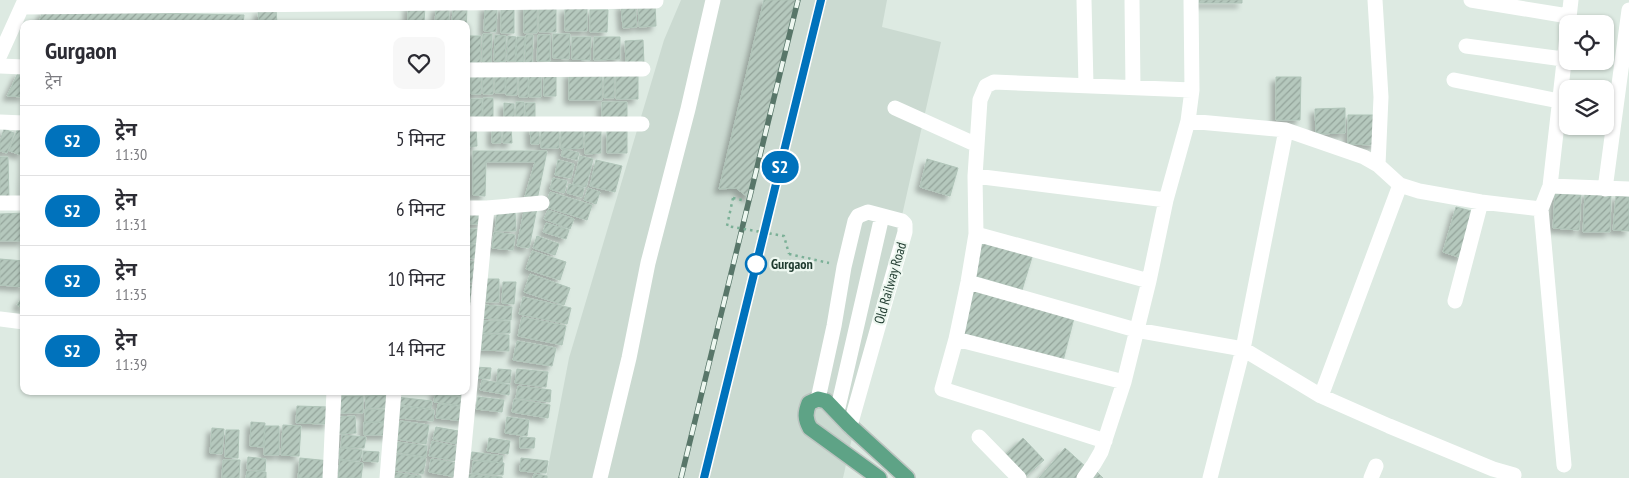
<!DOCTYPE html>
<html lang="hi">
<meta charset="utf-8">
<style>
body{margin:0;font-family:"PT Sans Narrow","Noto Sans Devanagari",sans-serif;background:#f7f7f7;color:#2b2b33;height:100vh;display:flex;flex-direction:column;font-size:19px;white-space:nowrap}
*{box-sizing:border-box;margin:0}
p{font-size:16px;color:#7c7c81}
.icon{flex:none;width:28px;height:28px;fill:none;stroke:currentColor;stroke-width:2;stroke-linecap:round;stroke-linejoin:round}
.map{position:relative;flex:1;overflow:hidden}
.details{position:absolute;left:20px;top:20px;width:450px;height:375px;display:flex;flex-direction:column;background:#fff;border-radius:10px;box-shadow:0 1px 4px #0004}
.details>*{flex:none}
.badge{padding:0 10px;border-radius:16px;font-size:18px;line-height:32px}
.fabs{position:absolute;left:1559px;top:15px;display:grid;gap:10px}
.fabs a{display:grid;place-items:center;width:55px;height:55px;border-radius:10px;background:#fff;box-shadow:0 1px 4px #0004;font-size:25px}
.map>.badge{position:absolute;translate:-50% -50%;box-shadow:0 0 0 2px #fff}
.round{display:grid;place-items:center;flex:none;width:52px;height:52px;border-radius:10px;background:#f7f7f7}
.overview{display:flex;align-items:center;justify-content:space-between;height:85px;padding:0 25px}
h1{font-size:24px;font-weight:700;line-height:38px}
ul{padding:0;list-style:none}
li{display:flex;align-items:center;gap:15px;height:70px;padding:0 25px;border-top:1px solid #e1e1e2}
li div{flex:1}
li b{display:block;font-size:19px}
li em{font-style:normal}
li .badge{min-width:55px;font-weight:700;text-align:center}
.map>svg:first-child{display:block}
.built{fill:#cbdad1}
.building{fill:url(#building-hatch);stroke:#afc4b8;filter:url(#shadow)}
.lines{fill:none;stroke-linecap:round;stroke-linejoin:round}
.major-casing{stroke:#bcc4c0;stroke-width:18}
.path{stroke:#7bb097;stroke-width:2.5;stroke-dasharray:2.5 4;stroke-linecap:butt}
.minor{stroke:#fff;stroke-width:15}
.major{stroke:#5ea386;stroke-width:15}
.rail-casing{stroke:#587669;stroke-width:5.5}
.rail{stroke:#edf7f0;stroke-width:4;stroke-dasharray:11;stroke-linecap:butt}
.path-bridge{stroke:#7bb097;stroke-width:2.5;stroke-dasharray:2.5 4;stroke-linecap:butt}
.line-casing{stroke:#fff;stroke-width:11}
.line{stroke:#0072bc;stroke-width:8}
.stop-dot{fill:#fff;stroke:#0072bc;stroke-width:2.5}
.labels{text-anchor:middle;stroke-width:4.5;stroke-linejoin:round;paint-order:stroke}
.stop-label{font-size:14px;font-weight:bold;fill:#1e3a2e;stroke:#edf7f0;text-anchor:start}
.street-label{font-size:14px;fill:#1e3a2e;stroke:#edf7f0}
</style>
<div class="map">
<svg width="1629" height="478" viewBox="0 0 1629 478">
<defs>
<pattern id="building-hatch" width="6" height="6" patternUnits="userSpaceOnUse" patternTransform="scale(1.25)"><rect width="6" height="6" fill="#b5c8bd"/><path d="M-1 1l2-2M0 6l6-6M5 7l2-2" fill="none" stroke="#93a39a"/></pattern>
<filter id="shadow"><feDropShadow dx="-4.5" dy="4.5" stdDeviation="2.5" flood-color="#0004"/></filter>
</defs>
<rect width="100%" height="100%" fill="#ddeae2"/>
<path class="built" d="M681 0H887L882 27 941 42 843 478H546L569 358 664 40Z"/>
<path class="building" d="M764 0H796L749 198 736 188 719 189Z
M1199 0H1242V3H1199Z
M556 2V32H539V3Z
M655 3 656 26 639 27 638 4Z
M524 4H537V33H524Z
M635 4 637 27 623 28 621 5Z
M408 6H425L424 24H408Z
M485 6 497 7 496 32 484 31Z
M436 7H449V24H435Z
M453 7H467L466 34V24H452Z
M501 7H514V33H501Z
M565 8H587V31H565Z
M276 9 277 24H259L258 11Z
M590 10H608L607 32H590Z
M43 11 244 15 243 24H38Z
M483 34H492L491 63 482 62Z
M553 34H570L569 59 553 58Z
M495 35 506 36 505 62 494 61Z
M526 35H533L532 63H525Z
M538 35H550V61H537Z
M469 36H481L480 63H468Z
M508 36 516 37 515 61H507Z
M517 37H525L523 62H516Z
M572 37H591L590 60 572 59Z
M594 37H620V59L594 60Z
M643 40 644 64 626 65 625 41Z
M505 70V93H495V71Z
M517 70V95H506V71Z
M466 71H470V94H466Z
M471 72H481V94H471Z
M556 72V96H544V73Z
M602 72V100H569V73Z
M616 72H638V99H616Z
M18 73H24V97L7 96Z
M482 73H493V94H483Z
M519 73H528V97H519Z
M529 73H541V97H529Z
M604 75H614V98H604Z
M1276 77H1301L1300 120H1276Z
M483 98H493V121H483Z
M471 99H482V119L471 120Z
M516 102H524V120H516Z
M602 102H627V120H602Z
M504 103 514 104V122H504Z
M525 103H535V121H526Z
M1345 108V133L1316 134 1315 109Z
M1348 115H1375L1376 145 1348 144Z
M466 126H476L477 146 466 147Z
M501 126V143H492V127Z
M503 127H511L512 143H503Z
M530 127H539V144H531Z
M18 128 24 130V149L21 155 9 151Z
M4 129 14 133 7 153 0 151V141Z
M559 129V148H541V130Z
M561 129H583V148L561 149Z
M601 129V153L585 154V130Z
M607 131H627V153H607Z
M563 149 579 153 577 160 561 156Z
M473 151H547L537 200H524L535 162H486L485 196 473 195Z
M24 154V200H22Z
M580 156 593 159 586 187 573 184Z
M0 157H8L9 200H0Z
M927 159 958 168 950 196 920 187Z
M558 160 574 164 571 178 555 175Z
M596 160 622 166 615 192 590 186Z
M553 178 567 181 564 193 550 189Z
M569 184 584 188 582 197 567 193Z
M588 188 600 192 596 204 584 200Z
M550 192 592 205 587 220 546 207Z
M1555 193 1581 195 1579 230 1553 228Z
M1585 193H1611L1610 232H1583Z
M1616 196 1629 197V231L1613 230Z
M525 206 537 208 529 248 517 246Z
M1456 207 1475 212 1462 258 1443 252Z
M548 210 574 219 570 229 544 219Z
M466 211 483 212V224H466Z
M515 212 516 231H495L497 214Z
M24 213V241H0V214Z
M546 223 569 230 566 239 543 232Z
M466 229H481L480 243H466Z
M494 232 515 235 513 250 492 248Z
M537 236 559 244 555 255 533 248Z
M983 239 1033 254 1022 290 972 275Z
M466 244 479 245 478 258H466Z
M532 251 566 262 560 280 526 269Z
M0 259 24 261V287L0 285Z
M466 261 479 262 477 282H466Z
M530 274 570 288 564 305 524 292Z
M486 279H499V302H486Z
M503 282H516L514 304 502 303Z
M466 285 476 287 474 303 466 302Z
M974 291 1074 318 1063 361 963 334Z
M24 295V309L17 305Z
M523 297 571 308 567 324 519 314Z
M466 304 476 305 475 321 466 320Z
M482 305 512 307 511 320 480 318Z
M522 317 566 326 562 345 518 336Z
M481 321H510V333H481Z
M482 334 509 335V351L481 350Z
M517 341 556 348 552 366 513 360Z
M475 367 491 368 490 379 475 378Z
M498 369 511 370 510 383 497 382Z
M517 369 548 372 546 387 515 383Z
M482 380 510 385 509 395 480 390Z
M518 386 551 390 550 402 516 398Z
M364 391H391V393L364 392Z
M435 391H466L467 397 434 393Z
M435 394 466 398 465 406 434 402Z
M388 395V408H366L365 396Z
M339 396H363V413H339Z
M396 397 432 401 431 409 395 404Z
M478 397 504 400 502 412 476 409Z
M514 399 550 405 548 418 512 412Z
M438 404 466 407 464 421 436 418Z
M297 406 329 407 328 424 296 423Z
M400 406 434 410 433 421 399 418Z
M365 409 389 410V422H365Z
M355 416 356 433 338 434V417Z
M507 417 529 420 527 436 505 433Z
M400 421 429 425 426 444 397 439Z
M251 422 265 423 263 447 250 446Z
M364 422 389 423V435H364Z
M283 425 301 426 299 456 281 455Z
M265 426H279V455H264Z
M436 427 464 432 462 445 433 439Z
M212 428 224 429 222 454 210 453Z
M226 430H239L238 458 225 457Z
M342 435 366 437 364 448 341 447Z
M520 437 535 438 534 448H520Z
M489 438 510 441 508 454 487 451Z
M1023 438 1044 460 1026 476 1006 454Z
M432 441 459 447 456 461 429 456Z
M397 442 427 446 426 457 396 452Z
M340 448 362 450 360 461 339 459Z
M1065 448 1086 467 1077 478H1039Z
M363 451 379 452 378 462 363 461Z
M472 452 503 456 502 463 471 459Z
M397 454 426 458 423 474 394 470Z
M248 457 266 459 265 471 247 469Z
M300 458 330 461 328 478H298Z
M521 458 548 461 546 473 520 471Z
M431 459 458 463 456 477 429 472Z
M223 460H240L239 478H222Z
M340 460 363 463 361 478H338Z
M473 461 504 463 503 475 472 473Z
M247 471 266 472V478H246Z
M1096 471 1103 478H1089Z
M392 472 421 476V478H392Z
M469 474 502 477V478H468Z
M534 474 547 476V478H533Z"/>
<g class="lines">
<defs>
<path id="major" d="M879 478 810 428C805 419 805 413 809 403L818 399 826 401 850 426 907 478"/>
</defs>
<use href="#major" class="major-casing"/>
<path class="path" d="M733 198 742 200
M789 254 829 263"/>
<path class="minor" d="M1084 0 1086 85
M1132 0 1133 88
M1375 0 1381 97 1378 165
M1471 0 1568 16
M22 7 656 1
M1466 46 1563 59
M0 55 25 0
M0 66 24 67
M466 70 643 69
M1454 80 1559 101
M895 108 977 145
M1188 121 1286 130 1364 157 1378 165 1400 185 1419 191 1481 202 1541 209
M0 122 24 123
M466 124H642
M975 176 1166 200
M1550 186 1629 189
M1605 189 1629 10
M0 203H24
M466 208H487L542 203
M976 234 1149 281
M968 282 1136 330 1243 349 1321 396 1389 426 1493 469 1514 475
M1455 301 1481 202
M0 319 24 322
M956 339 1124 382
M1321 396 1400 185
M818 399 834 326 844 267 855 221 858 216 868 212 902 221 905 224V232L850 426
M837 412 882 216
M979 437 1019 478
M1105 441 942 389 956 339 968 282 976 234 975 176 980 100 986 86 994 82 1192 90
M1564 465 1541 209 1550 186 1571 0
M330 478 334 391
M387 478 394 391
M461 478 487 208
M600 478 629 358 648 263 688 109 713 0
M1084 478 1094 464 1101 452 1124 382 1149 281 1166 200 1188 121 1192 90 1191 0
M1210 478 1243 349 1286 130
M1371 478 1376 466"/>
<use href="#major" class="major"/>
<defs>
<path id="rail" d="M681 478 798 0
M704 478 821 0"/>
</defs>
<use href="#rail" class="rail-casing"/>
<use href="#rail" class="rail"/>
<path class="path-bridge" d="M733 198 727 226 784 236 789 254"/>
</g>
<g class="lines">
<defs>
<path id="line" d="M704 478 821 0"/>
</defs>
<use href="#line" class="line-casing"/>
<use href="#line" class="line"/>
</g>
<circle class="stop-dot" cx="756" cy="264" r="10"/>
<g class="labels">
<g class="stop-label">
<text x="771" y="269">Gurgaon</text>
</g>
<g class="street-label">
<text transform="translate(890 283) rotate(-74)" y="5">Old Railway Road</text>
</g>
</g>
</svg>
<div class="fabs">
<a><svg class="icon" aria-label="locate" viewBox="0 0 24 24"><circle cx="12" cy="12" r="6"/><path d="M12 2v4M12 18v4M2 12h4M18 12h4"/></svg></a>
<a><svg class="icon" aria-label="layers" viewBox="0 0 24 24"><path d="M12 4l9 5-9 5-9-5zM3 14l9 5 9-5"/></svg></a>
</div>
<b class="badge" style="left:780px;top:167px;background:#0072bc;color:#fff">S2</b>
<section class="details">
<div class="overview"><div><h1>Gurgaon</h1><p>ट्रेन</p></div><a class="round"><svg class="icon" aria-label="heart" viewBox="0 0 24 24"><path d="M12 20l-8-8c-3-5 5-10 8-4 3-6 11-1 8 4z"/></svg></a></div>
<ul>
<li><span class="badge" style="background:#0072bc;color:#fff">S2</span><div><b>ट्रेन</b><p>11:30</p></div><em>5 मिनट</em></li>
<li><span class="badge" style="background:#0072bc;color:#fff">S2</span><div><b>ट्रेन</b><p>11:31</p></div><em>6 मिनट</em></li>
<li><span class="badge" style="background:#0072bc;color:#fff">S2</span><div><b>ट्रेन</b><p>11:35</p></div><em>10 मिनट</em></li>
<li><span class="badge" style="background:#0072bc;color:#fff">S2</span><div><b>ट्रेन</b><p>11:39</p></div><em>14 मिनट</em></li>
</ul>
</section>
</div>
